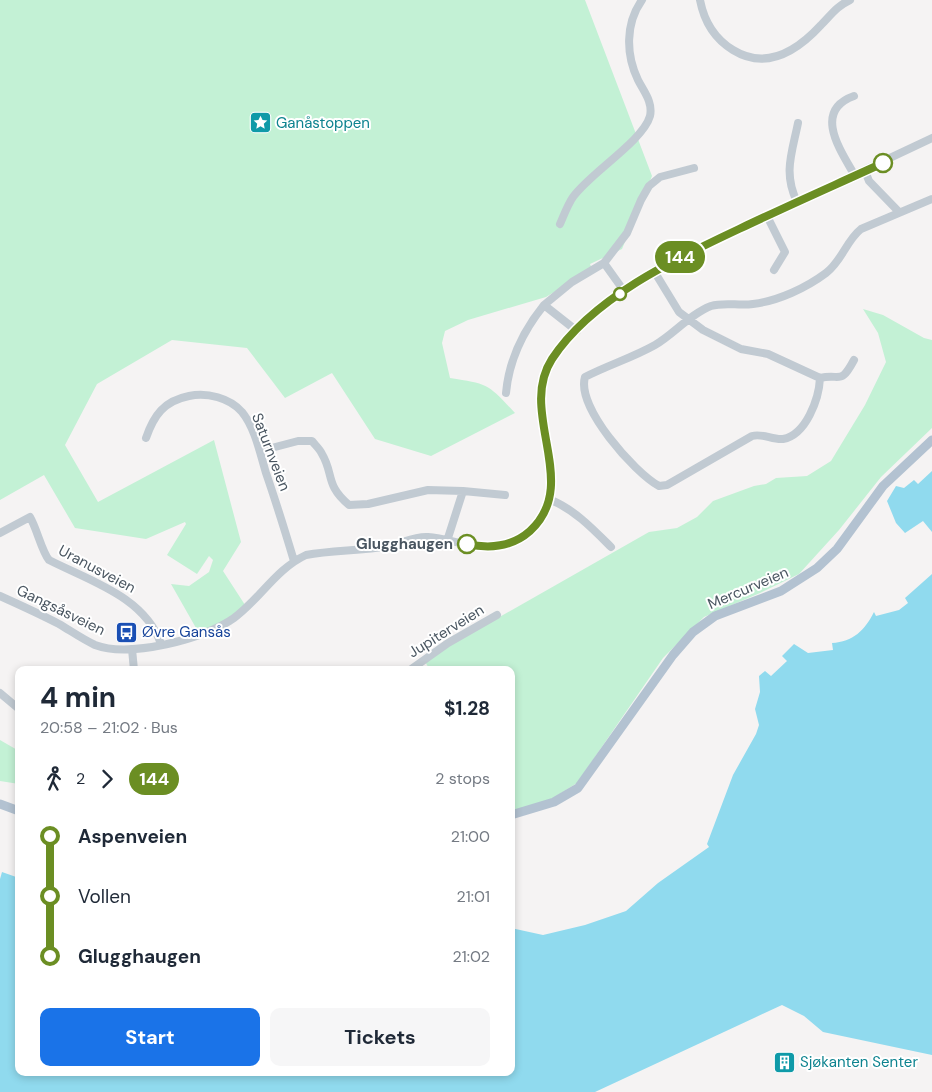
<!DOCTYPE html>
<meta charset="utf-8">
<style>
body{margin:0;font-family:"DM Sans",sans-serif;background:#f6f6f7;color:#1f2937;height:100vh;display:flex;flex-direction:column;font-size:19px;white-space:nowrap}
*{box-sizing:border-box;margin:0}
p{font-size:16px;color:#747a83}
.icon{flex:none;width:28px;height:28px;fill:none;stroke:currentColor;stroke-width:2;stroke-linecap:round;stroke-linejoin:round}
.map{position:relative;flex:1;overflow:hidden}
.sheet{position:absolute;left:15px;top:666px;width:500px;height:410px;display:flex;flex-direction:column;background:#fff;border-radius:10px;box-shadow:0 2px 8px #0003}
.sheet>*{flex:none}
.badge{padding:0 10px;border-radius:16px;font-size:18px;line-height:32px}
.map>.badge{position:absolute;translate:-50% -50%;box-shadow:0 0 0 2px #fff}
.legs{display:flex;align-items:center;gap:8px;height:55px;padding:0 25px;font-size:16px}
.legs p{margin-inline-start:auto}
.overview{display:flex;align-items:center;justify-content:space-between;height:85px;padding:0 25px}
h1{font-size:28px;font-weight:700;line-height:38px}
.cta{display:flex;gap:10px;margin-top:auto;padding:10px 25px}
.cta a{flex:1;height:58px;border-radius:10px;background:#1a73e8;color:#fff;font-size:20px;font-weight:700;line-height:58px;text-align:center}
.cta a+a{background:#f6f6f7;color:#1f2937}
ul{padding:0 25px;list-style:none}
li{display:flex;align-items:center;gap:18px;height:60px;font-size:19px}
li i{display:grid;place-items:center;width:8px;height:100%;margin:0 6px;background:currentColor}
li i::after{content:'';width:12px;height:12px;margin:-6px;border:4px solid;border-radius:50%;background:#fff}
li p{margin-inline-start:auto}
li:first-child i{background:linear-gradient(#0000 50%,currentColor 0)}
li:last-child i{background:linear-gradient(currentColor 50%,#0000 0)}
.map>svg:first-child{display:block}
.green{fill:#c3f1d5}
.water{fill:#90daee}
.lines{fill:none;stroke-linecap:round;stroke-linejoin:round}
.minor{stroke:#c1cad2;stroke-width:8}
.major{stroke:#b3c2d1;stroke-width:9}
.line-1-casing{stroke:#fff;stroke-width:11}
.line-1{stroke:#6b8e23;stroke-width:8}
.stop-1-dot{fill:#fff;stroke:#6b8e23;stroke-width:2.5}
.labels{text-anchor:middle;stroke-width:4;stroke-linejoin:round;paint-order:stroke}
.culture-label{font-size:15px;fill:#0d838f;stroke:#fff;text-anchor:start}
.street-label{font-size:15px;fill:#4a5661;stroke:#fff}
.stop-label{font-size:15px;font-weight:bold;fill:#4a5661;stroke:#fff;text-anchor:end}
.transit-label{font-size:15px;fill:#164399;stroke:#fff;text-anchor:start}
</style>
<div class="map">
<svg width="932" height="1092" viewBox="0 0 932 1092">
<rect width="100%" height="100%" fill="#f5f3f3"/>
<path class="green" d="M0 0H585L652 176 622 249 590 264 592 269 546 297 468 320 445 331 442 343 450 378C489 384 488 384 515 413L431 456 375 439 332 373 285 398 247 348 172 340 97 384 65 445 98 502 214 440 241 542 223 571 247 608 200 635 171 584 189 586 209 572 213 560 209 556 197 574 167 555 186 524 185 522 146 539 75 528 44 475 0 500Z
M863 309 883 315 924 338 932 340V428L881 477 839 530 799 574 760 593 704 617 663 658 577 783 550 800 511 817V670H430L424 660 649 532 677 528 697 517 713 501 754 486 766 484 776 478 807 476 831 461 865 405 886 362 878 333Z
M0 740 19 751V784L0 781Z"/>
<path class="water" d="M932 471V532L923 521 905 533 896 523 887 501 896 486 904 488 914 480 918 484Z
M932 574V1055L823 1032 804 1016 782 1005 595 1092H0V879L2 872 19 878V1072H511V928L543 935 585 925 626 911 658 883 709 847 707 844 733 775 756 734 759 725 755 709 760 692 759 676 765 671 771 676 787 661 782 656 794 644 808 653 833 650 832 643C853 642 865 630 874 612L876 616 899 610 908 603 905 598Z"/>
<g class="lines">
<path class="minor" d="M700 0C704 21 715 39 733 50 767 71 798 50 821 25 831 15 837 6 850 0
M854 96C812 111 841 151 855 176
M865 171 869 181 899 212
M797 202C783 173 792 153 798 123
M767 216 785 252 774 270
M560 224C564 215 568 204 573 197 590 173 643 141 650 116 653 102 644 92 638 80 626 55 625 24 642 0
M604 263 627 233 641 200 649 186 660 177 694 168
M654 271 679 312 703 330 741 349 768 354 820 378
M544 305 572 282 604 263 624 291
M854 360C840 386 841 373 820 378 819 399 806 435 783 439 772 440 763 433 752 436L667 485 659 486C634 472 576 407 585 377 608 365 632 358 655 345 674 334 690 314 711 306 724 302 739 306 753 304 778 301 806 288 826 273 842 261 846 241 861 229L932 199
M506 393C509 360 523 331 544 305L577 331
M146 438C154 415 164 401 189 396 207 392 230 398 242 412 255 428 260 453 266 473 276 502 285 531 294 561
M260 451 298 441H312C315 445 320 449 322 454 334 474 325 485 349 505L368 504 428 490 463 491 447 541
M463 491 505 495
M551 500C575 510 593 529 611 547
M0 533 30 517C37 529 42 552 49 560 90 581 145 597 161 644
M0 596C20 605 40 614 59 624 71 631 82 639 95 645 129 658 205 639 234 618 260 599 276 569 306 555 333 550 361 551 388 546 402 544 413 536 428 537 453 539 482 553 507 545 519 541 532 531 539 520 572 471 525 422 546 370 564 328 625 288 663 265L932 138
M132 649 134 670
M410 670 448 643 497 615
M0 693 19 709"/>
<path class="major" d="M0 804 19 811
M511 815 554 802 578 788 673 655 693 632 715 616 781 591 817 568 837 549 883 486 932 440"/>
</g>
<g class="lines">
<defs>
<path id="line-1" d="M467 544C490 549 512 547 530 531 582 483 517 413 552 359 592 298 675 259 739 229 787 206 835 185 883 163"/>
</defs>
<use href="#line-1" class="line-1-casing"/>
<use href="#line-1" class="line-1"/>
</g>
<defs>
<symbol id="sight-square" viewBox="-11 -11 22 22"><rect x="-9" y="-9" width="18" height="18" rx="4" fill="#0f9aa8" stroke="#fff"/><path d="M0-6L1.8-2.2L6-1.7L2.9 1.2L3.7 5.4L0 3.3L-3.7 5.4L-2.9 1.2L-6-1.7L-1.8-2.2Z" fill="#fff"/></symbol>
<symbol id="bus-square" viewBox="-11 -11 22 22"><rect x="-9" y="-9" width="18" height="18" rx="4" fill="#1a4fb4" stroke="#fff"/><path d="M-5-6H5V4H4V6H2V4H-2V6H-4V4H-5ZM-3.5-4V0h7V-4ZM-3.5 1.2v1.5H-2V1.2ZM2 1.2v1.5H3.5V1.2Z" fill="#fff"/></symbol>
<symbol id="building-square" viewBox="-11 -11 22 22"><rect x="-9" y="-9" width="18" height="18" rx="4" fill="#0f9aa8" stroke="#fff"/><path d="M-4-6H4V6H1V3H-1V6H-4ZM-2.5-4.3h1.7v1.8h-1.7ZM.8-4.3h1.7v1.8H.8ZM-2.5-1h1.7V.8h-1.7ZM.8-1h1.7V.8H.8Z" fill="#fff"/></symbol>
</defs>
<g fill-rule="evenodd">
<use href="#sight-square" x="248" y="110" width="25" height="25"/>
<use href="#bus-square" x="114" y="620" width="25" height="25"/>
<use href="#building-square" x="772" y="1050" width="25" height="25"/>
</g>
<g class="stop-1-dot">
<circle cx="883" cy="163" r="9"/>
<circle cx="620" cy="294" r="6"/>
<circle cx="467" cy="544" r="9"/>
</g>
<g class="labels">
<g class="culture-label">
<text x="276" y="128">Ganåstoppen</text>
<text x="800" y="1067">Sjøkanten Senter</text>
</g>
<g class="street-label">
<text transform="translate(271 452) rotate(69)" y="5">Saturnveien</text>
<text transform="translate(97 569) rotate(28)" y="5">Uranusveien</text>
<text transform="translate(748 588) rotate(-23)" y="5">Mercurveien</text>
<text transform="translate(61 610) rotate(26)" y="5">Gangsåsveien</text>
<text transform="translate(446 631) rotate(-32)" y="5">Jupiterveien</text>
</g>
<g class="stop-label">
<text x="453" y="549">Glugghaugen</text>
</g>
<g class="transit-label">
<text x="142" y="637">Øvre Gansås</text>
</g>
</g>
</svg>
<b class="badge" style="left:680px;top:257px;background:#6b8e23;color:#fff">144</b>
<section class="sheet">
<div class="overview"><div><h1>4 min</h1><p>20:58 – 21:02 · Bus</p></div><b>$1.28</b></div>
<div class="legs"><svg class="icon" aria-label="walk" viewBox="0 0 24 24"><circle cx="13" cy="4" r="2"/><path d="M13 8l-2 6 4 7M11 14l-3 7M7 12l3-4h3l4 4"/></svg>2<svg class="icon" aria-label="forward" viewBox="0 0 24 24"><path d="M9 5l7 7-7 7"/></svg><b class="badge" style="background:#6b8e23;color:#fff">144</b><p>2 stops</p></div>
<ul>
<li><i style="color:#6b8e23"></i><b>Aspenveien</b><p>21:00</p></li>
<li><i style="color:#6b8e23"></i><span>Vollen</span><p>21:01</p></li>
<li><i style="color:#6b8e23"></i><b>Glugghaugen</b><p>21:02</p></li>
</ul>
<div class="cta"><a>Start</a><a>Tickets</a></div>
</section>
</div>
